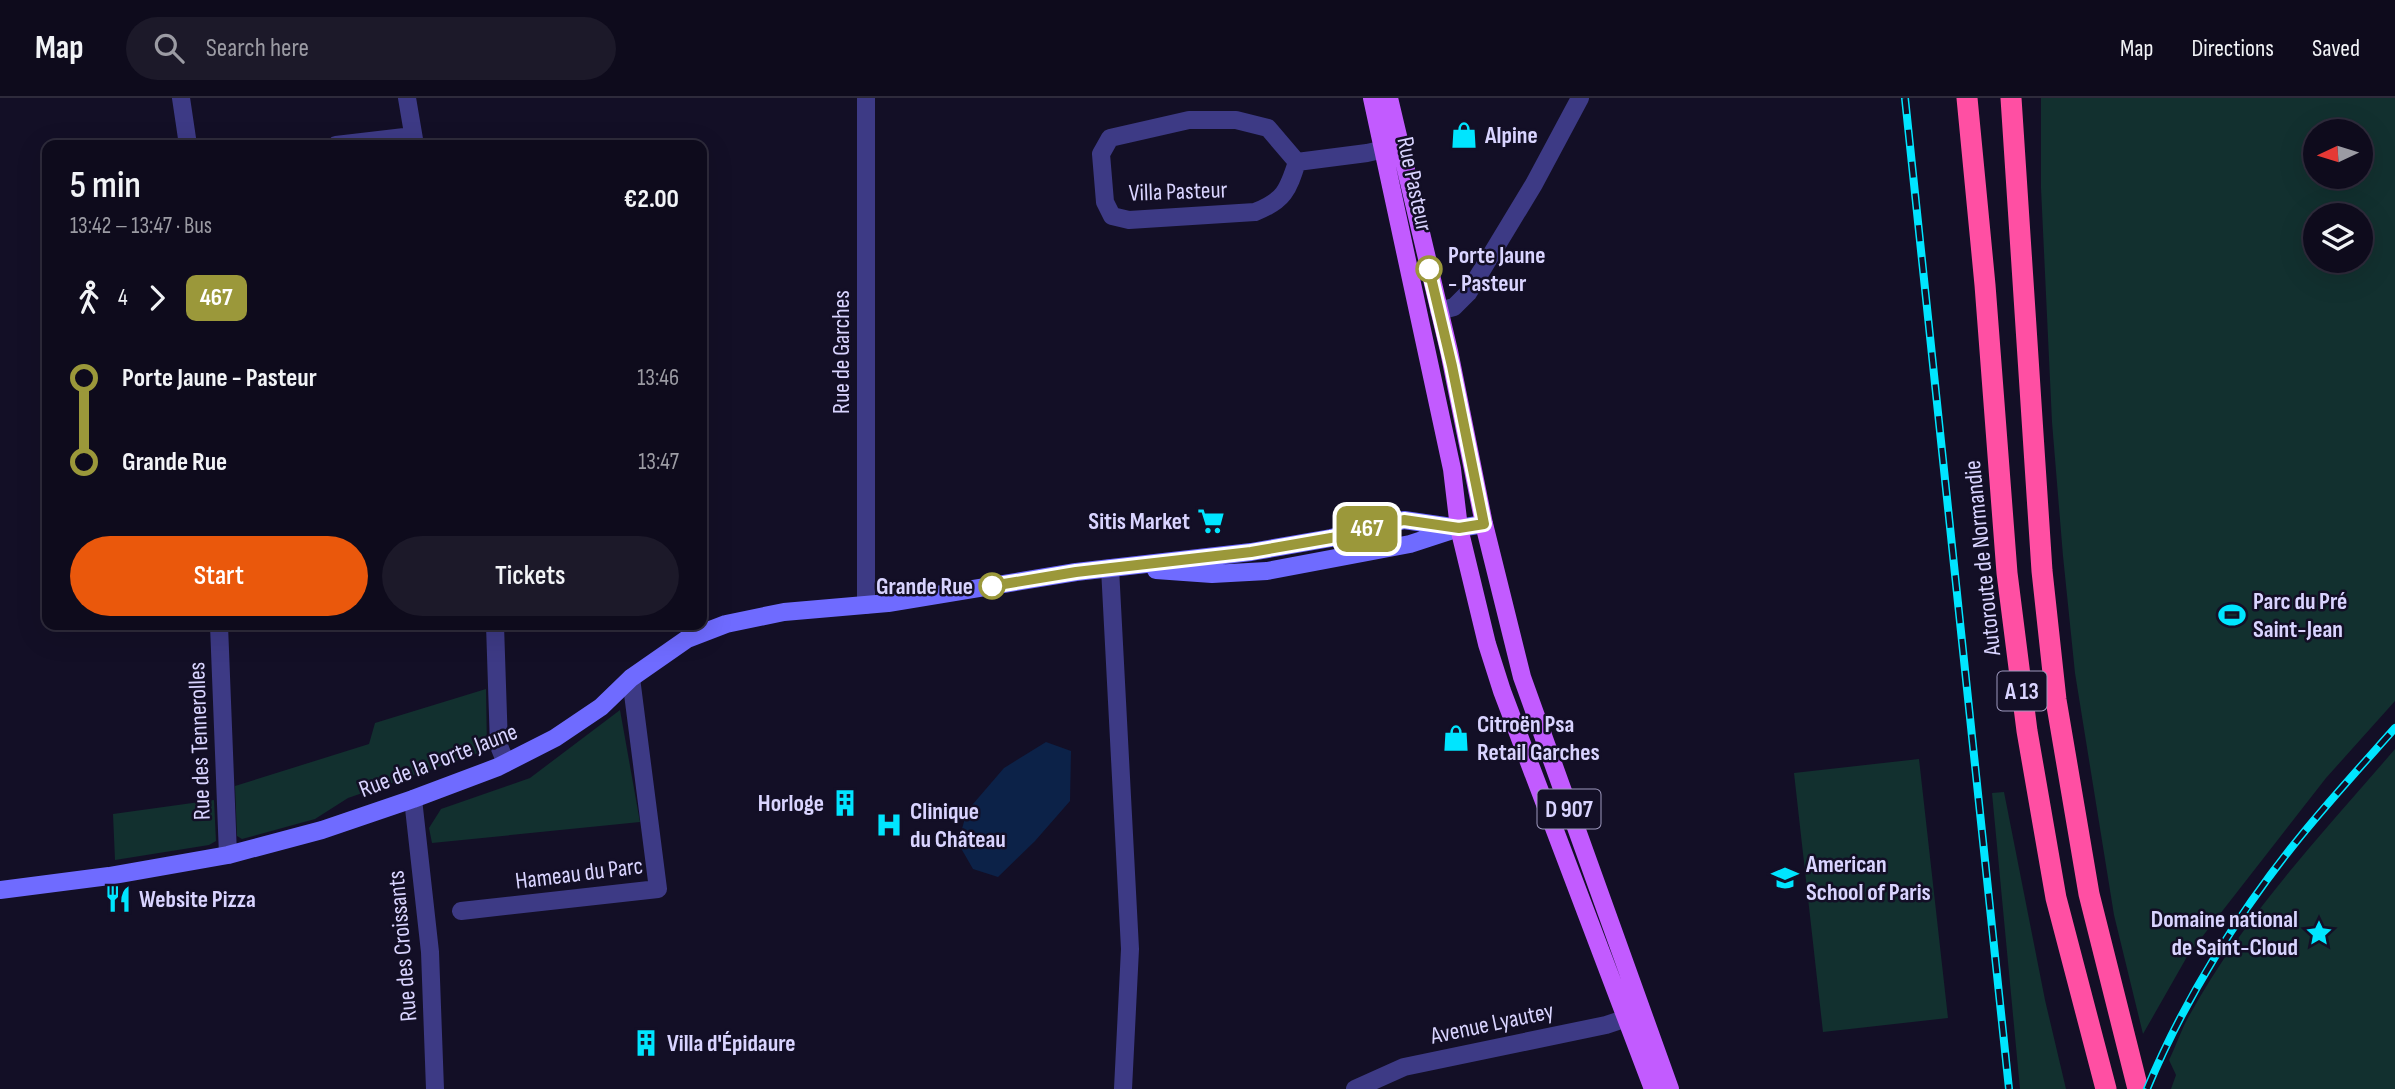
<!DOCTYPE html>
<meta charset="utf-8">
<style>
body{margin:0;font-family:"Sofia Sans Condensed",sans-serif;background:#1c1929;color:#f1f3f6;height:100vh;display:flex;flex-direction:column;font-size:26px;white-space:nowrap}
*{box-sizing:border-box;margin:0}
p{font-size:23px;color:#9b9ba3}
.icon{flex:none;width:38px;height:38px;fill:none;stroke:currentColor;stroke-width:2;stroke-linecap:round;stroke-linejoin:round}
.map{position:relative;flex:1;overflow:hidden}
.details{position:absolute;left:42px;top:42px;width:665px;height:490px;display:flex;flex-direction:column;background:#0e0b1c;border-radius:14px;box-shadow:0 7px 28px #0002,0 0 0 2px #2e2b3b}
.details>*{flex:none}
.badge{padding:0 14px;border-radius:10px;font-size:24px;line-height:46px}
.needle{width:46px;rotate:266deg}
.tools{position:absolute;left:2303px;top:21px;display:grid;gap:14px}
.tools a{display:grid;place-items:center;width:70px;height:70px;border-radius:50%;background:#0e0b1c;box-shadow:0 7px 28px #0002,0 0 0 2px #2e2b3b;font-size:35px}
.map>.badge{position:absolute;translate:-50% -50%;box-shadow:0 0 0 4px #fff}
.legs{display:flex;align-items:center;gap:10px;height:77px;padding:0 28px;font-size:23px}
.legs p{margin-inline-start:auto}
.summary{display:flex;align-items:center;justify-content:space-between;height:119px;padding:0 28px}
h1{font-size:38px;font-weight:600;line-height:52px}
.action{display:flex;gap:14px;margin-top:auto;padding:14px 28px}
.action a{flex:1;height:80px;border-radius:42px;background:#ea580c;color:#fff;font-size:28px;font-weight:600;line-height:80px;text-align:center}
.action a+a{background:#1c1929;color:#f1f3f6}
ul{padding:0 28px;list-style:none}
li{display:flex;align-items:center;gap:24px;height:84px;font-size:26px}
li i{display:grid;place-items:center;width:10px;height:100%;margin:0 9px;background:currentColor}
li i::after{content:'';width:18px;height:18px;margin:-9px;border:5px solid;border-radius:50%;background:#0e0b1c}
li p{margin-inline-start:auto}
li:first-child i{background:linear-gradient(#0000 50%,currentColor 0)}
li:last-child i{background:linear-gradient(currentColor 50%,#0000 0)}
header{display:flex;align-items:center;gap:42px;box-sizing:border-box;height:98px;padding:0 35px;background:#0e0b1c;border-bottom:2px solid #2e2b3b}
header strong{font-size:33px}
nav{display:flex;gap:38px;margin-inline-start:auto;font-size:24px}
.search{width:490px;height:63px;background:#1c1929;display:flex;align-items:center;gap:18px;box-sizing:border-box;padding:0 24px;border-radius:38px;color:#9b9ba3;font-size:26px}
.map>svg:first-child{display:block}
.green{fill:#12302f;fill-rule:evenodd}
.water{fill:#0c2248}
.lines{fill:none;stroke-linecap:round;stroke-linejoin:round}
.minor{stroke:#3d3a85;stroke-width:18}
.secondary{stroke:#6f6bff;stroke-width:18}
.primary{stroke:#c25bff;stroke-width:18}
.motorway{stroke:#ff4fa3;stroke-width:21}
.rail-casing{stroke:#00e5ff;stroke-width:8}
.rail{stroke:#130f26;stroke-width:5;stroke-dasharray:16;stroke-linecap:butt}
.line-1-casing{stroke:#fff;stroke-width:16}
.line-1{stroke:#9b983a;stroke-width:10}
.stop-1-dot{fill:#fff;stroke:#9b983a;stroke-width:3.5}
.labels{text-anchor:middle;stroke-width:5;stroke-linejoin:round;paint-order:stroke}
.shield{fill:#130f26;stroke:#9e99be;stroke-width:2}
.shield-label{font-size:23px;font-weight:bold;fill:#d9d4ff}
.poi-label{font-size:24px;font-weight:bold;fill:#d9d4ff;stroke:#130f26;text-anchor:start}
.street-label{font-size:24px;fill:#d9d4ff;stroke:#130f26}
.stop-label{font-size:24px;font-weight:bold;fill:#d9d4ff;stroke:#130f26;text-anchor:start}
</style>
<header>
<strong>Map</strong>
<div class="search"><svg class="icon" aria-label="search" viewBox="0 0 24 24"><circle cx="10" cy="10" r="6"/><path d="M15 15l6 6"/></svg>Search here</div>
<nav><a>Map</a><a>Directions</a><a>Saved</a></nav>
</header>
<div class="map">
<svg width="2395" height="991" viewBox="0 0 2395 991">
<rect width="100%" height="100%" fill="#130f26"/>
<path class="green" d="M2041 0H2395V603L2326 680 2188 857 2143 936 2114 817 2075 575 2063 458 2052 324 2041 90ZM2315 33H2361V79H2315ZM2315 117H2361V163H2315Z
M486 591 487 652 348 700 315 721 242 741 237 738 235 688 369 646 375 625Z
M620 612 640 724 432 745 429 730 441 711 530 680Z
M2395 651V991H2171L2176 977 2169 962C2176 948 2181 932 2189 918 2243 819 2322 736 2395 651Z
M1919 661 1948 920 1823 934 1794 675Z
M2004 694 2045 902 2066 991H2020L1992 695Z
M214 702 216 743 209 747 115 762 113 716Z"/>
<path class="water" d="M1046 644 1071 653 1070 703 1035 743 998 779 973 771 958 745 967 713 1004 670Z"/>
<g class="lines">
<path class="minor" d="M181 0 188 47
M407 0 415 47
M1189 22H1236L1268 30 1297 64C1288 92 1284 103 1255 114L1129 122 1112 118 1105 104 1101 56 1110 40Z
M336 47 413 38
M1297 64 1367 55 1398 48
M1439 213 1454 209 1468 195 1534 86 1580 0
M1110 470 1130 851 1123 991
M866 507V0
M219 527 228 757
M495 527 499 648 506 665
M413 701 430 854 435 991
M461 813 658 791 631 580
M1355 991 1404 969 1606 927 1639 916"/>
<path class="secondary" d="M1156 472 1212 476 1267 473 1410 446 1459 430 1484 426
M0 792 109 778 228 757 322 732 413 701 498 669 555 640 601 609 631 580 687 541 726 526 784 514 888 505 1076 474 1251 454 1331 440 1404 422 1459 430"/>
<path class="primary" d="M1372 0 1452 371 1459 430 1487 546 1502 593 1653 991
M1389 0 1449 253 1484 426 1522 579 1670 991"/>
<path class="motorway" d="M1967 0 1985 187 2007 475 2027 633 2056 800 2106 991
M2011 0 2042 473 2056 602 2089 796 2138 991"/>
<defs>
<path id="rail" d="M1905 0 2009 991
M2147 991C2184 902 2239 814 2300 739 2330 702 2363 666 2395 630"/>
</defs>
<use href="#rail" class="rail-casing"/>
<use href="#rail" class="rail"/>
</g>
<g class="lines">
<defs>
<path id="line-1" d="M992 488 1076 474 1251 454 1331 440 1404 422 1459 430 1484 426 1452 268 1429 171"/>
</defs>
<use href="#line-1" class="line-1-casing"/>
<use href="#line-1" class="line-1"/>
</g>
<defs>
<symbol id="shop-bare" viewBox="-9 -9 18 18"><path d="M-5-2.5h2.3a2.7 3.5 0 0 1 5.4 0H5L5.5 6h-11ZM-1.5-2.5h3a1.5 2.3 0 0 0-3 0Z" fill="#00e5ff" stroke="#130f26" stroke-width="2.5" paint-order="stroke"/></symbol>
<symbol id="supermarket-bare" viewBox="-9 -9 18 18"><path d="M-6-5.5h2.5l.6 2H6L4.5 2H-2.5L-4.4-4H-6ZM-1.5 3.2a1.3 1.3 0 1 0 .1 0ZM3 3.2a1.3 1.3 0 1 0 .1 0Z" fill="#00e5ff" stroke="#130f26" stroke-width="2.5" paint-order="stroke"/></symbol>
<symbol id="stadium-bare" viewBox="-9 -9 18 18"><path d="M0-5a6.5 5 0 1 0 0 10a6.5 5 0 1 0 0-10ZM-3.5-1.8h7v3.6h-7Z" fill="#00e5ff" stroke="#130f26" stroke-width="2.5" paint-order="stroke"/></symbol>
<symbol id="building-bare" viewBox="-9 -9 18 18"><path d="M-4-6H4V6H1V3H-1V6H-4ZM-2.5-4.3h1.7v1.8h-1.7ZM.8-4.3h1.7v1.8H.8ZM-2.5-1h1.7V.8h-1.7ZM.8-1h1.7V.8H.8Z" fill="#00e5ff" stroke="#130f26" stroke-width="2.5" paint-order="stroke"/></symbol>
<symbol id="hospital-bare" viewBox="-9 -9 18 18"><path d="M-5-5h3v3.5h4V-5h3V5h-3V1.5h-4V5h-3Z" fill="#00e5ff" stroke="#130f26" stroke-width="2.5" paint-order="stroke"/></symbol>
<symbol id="school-bare" viewBox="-9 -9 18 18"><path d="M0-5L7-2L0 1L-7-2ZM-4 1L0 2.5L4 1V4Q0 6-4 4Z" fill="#00e5ff" stroke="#130f26" stroke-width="2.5" paint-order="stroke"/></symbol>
<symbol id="restaurant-bare" viewBox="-9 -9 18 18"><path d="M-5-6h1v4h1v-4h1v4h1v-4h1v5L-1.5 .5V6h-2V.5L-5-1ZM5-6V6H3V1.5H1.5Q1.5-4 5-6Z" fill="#00e5ff" stroke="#130f26" stroke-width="2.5" paint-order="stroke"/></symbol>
<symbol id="sight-bare" viewBox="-9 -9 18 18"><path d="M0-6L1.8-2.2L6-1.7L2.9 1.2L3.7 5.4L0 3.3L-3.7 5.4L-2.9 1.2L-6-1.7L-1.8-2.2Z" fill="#00e5ff" stroke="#130f26" stroke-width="2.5" paint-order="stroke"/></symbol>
</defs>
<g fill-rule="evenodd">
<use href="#shop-bare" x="1445" y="18" width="38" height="38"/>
<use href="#supermarket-bare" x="1192" y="404" width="38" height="38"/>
<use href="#stadium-bare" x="2213" y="498" width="38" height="38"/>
<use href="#shop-bare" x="1437" y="621" width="38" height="38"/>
<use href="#building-bare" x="826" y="686" width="38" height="38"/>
<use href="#hospital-bare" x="870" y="708" width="38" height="38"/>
<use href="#school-bare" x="1766" y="761" width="38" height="38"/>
<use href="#restaurant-bare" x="99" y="782" width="38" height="38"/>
<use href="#sight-bare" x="2300" y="816" width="38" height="38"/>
<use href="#building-bare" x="627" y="926" width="38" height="38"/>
</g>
<g class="stop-1-dot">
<circle cx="1429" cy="171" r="12"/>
<circle cx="992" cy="488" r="12"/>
</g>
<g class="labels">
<g class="shield">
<rect x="1997.5" y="573.5" width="49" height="39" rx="5"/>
<rect x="1537.5" y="691.5" width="63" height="39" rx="5"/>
</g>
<g class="shield-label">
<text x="2022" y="601">A 13</text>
<text x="1569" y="719">D 907</text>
</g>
<g class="poi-label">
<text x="1485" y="45">Alpine</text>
<text x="1190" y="431" text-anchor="end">Sitis Market</text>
<text x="2253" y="511">Parc du Pré<tspan x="2253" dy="28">Saint-Jean</tspan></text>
<text x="1477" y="634">Citroën Psa<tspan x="1477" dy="28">Retail Garches</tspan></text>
<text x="824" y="713" text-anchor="end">Horloge</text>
<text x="910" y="721">Clinique<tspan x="910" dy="28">du Château</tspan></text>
<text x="1806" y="774">American<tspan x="1806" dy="28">School of Paris</tspan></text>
<text x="139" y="809">Website Pizza</text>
<text x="2298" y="829" text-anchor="end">Domaine national<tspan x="2298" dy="28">de Saint-Cloud</tspan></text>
<text x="667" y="953">Villa d'Épidaure</text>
</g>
<g class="street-label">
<text transform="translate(1415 86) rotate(78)" y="8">Rue Pasteur</text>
<text transform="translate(1178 93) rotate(-2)" y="8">Villa Pasteur</text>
<text transform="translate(841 254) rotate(-90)" y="8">Rue de Garches</text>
<text transform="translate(1982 460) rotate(-96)" y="8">Autoroute de Normandie</text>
<text transform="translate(199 643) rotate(-92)" y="8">Rue des Tennerolles</text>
<text transform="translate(438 662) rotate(-21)" y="8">Rue de la Porte Jaune</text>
<text transform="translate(579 775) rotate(-7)" y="8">Hameau du Parc</text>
<text transform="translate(402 848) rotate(-95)" y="8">Rue des Croissants</text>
<text transform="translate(1492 925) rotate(-12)" y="8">Avenue Lyautey</text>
</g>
<g class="stop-label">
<text x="1448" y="165">Porte Jaune<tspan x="1448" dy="28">- Pasteur</tspan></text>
<text x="973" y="496" text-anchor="end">Grande Rue</text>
</g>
</g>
</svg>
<div class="tools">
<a><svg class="needle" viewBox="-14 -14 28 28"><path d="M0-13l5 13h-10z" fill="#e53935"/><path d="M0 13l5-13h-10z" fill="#9b9ba3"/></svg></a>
<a><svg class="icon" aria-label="layers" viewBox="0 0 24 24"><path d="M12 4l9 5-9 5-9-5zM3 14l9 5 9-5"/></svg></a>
</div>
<b class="badge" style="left:1367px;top:431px;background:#9b983a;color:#fff">467</b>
<section class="details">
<div class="summary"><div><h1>5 min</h1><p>13:42 – 13:47 · Bus</p></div><b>€2.00</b></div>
<div class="legs"><svg class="icon" aria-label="walk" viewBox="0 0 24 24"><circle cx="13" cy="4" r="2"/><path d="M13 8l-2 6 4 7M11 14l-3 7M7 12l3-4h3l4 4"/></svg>4<svg class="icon" aria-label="forward" viewBox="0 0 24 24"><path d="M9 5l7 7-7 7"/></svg><b class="badge" style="background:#9b983a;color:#fff">467</b></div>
<ul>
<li><i style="color:#9b983a"></i><b>Porte Jaune - Pasteur</b><p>13:46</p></li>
<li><i style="color:#9b983a"></i><b>Grande Rue</b><p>13:47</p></li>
</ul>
<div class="action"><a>Start</a><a>Tickets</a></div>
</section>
</div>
